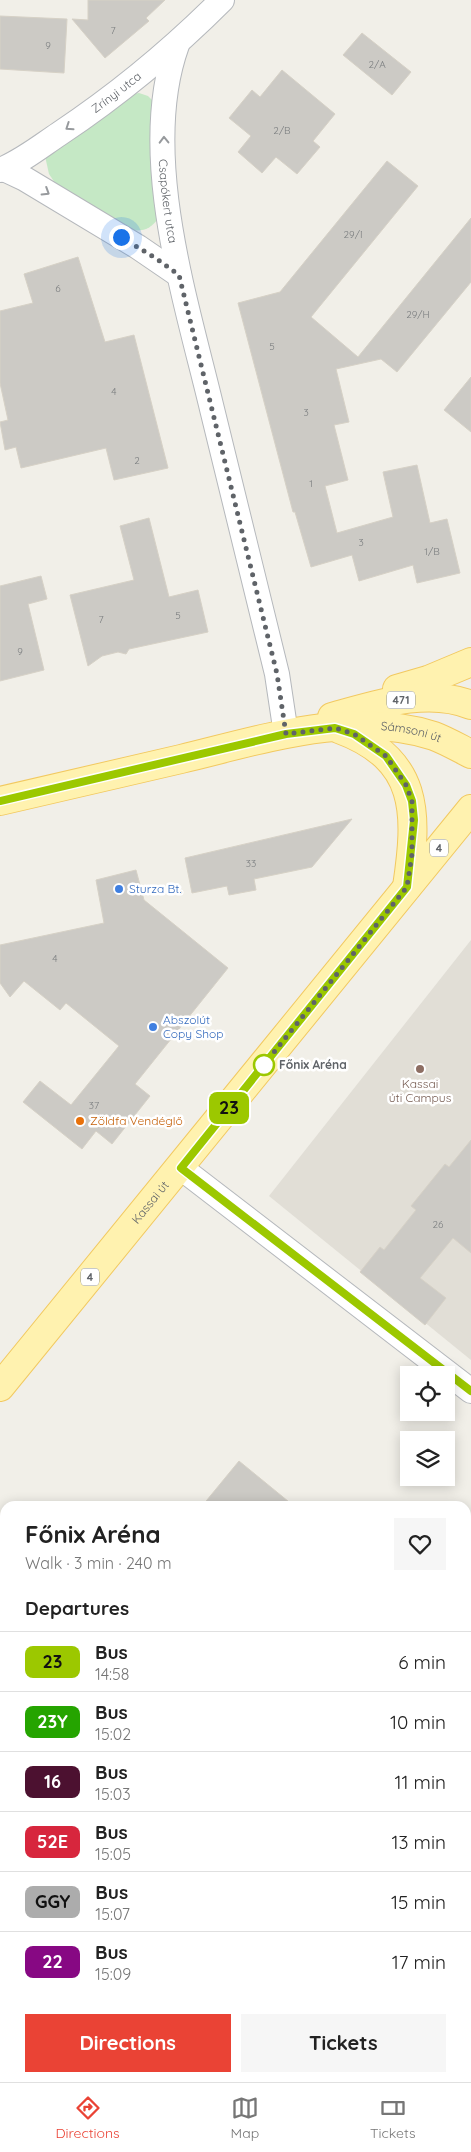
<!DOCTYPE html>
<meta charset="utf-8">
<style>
body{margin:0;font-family:Quicksand,sans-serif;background:#f6f6f6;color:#222;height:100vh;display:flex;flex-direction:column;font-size:19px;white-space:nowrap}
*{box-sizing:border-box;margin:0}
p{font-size:16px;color:#767676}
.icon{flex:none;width:28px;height:28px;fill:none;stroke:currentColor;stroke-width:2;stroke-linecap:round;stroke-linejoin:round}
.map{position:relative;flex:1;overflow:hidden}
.panel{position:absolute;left:0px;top:1501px;width:471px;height:581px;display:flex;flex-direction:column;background:#fff;border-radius:15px 15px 0 0;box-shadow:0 2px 12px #0003}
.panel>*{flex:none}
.badge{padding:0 10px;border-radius:8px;font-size:18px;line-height:32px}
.controls{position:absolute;left:400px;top:1366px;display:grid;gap:10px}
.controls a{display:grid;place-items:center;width:55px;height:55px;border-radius:0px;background:#fff;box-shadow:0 2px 12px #0003;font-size:25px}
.you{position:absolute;width:25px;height:25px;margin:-12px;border:4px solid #fff;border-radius:50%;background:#1a73e8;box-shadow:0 0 0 8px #1a73e833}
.map>.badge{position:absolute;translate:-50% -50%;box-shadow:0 0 0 2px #fff}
h2{padding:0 25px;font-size:19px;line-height:45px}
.round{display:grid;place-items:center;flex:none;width:52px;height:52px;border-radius:0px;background:#f6f6f6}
.overview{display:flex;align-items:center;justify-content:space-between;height:85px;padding:0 25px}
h1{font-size:24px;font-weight:700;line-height:38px}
.action{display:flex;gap:10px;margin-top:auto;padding:10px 25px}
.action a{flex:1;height:58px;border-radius:0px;background:#ea4335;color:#fff;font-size:20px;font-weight:700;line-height:58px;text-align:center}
.action a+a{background:#f6f6f6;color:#222}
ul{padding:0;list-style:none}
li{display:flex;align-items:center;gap:15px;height:60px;padding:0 25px;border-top:1px solid #e0e0e0}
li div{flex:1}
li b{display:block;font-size:19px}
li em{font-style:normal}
li .badge{min-width:55px;font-weight:700;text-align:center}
.tabs{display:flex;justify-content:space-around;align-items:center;height:70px;border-top:1px solid #e0e0e0;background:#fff;font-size:14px;color:#767676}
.tabs a{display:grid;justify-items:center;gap:2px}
.tabs .on{color:#ea4335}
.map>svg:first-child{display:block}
.education{fill:#e1ded6}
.green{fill:#c5e8c5}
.building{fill:#cccac5;stroke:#d6d1c6}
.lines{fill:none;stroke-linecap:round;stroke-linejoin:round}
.street-casing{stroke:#b5b8bc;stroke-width:26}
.primary-casing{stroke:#f2c960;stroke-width:30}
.street{stroke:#fff;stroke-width:24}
.primary{stroke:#fff2af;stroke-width:28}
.oneway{stroke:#979a9d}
.line-casing{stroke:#fff;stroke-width:11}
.line{stroke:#9cc800;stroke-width:8}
.walk{stroke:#5f6368;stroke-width:5;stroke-dasharray:0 9}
.shop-dot{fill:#3f7fe0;stroke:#fff;stroke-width:2}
.stop-dot{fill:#fff;stroke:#9cc800;stroke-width:2.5}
.education-dot{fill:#8d6e63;stroke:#fff;stroke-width:2}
.food-dot{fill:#e8710a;stroke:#fff;stroke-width:2}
.labels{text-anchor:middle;stroke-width:5;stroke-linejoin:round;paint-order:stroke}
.number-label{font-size:10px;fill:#7a7d7f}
.shield{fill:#fff;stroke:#8f9295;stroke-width:1}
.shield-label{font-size:11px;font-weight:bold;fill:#5f6368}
.street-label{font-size:12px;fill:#5f6368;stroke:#fff}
.shop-label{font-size:12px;fill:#366cbe;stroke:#fff;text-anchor:start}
.stop-label{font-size:12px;font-weight:bold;fill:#5f6368;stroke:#fff;text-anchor:start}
.education-label{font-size:12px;fill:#785e54;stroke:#fff}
.food-label{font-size:12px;fill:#c56008;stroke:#fff;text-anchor:start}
</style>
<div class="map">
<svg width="471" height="2082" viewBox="0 0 471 2082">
<rect width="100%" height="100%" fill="#f1efe8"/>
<path class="education" d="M471 940V1360L269 1196Z"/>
<path class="green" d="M139 93 148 96 155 103 159 217C152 228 144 232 131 230L57 186 49 174 45 156 133 94Z"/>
<path class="building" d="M88 0H165L146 18 149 21 105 58 72 19 88 20Z
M0 16 67 19 64 73 0 69Z
M362 33 411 72 392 95 343 55Z
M282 70 335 114 313 141 320 147 297 174 276 157 262 173 238 152 251 136 229 118 252 90 260 97Z
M387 161 418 186 311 317 358 357 471 218V282L397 372 381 359 336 369 349 422 334 425 348 480 325 486 337 533 393 517 383 472 417 465 430 523 447 519 460 573 417 583 413 565 359 581 352 555 311 567 295 512H293L238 303 280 292Z
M78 257 105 342 134 335 168 468 114 480 106 448 21 468 16 447 5 450 0 422 8 420 0 383V311L33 303 24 274Z
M471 377V432L444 410Z
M149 518 169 597 198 590 208 632 129 649 126 654 118 652 102 656 88 666 70 595 134 580 120 526Z
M41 576 47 599 28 604 44 670 0 681V586Z
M352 819 312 867 254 879 256 890 229 895 227 886 192 893 185 858Z
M136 870 144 900 228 968 135 1084 150 1096 112 1144 96 1131 82 1149 23 1102 40 1081 71 1105 119 1046 66 1003 60 1010 24 981 10 997 0 983V945L104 923 96 880Z
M471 1140V1253L453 1238 420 1278 446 1298 425 1325 360 1272 380 1247 384 1250 416 1210 411 1206 445 1164 449 1167Z
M239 1461 294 1506H202Z"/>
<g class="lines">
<defs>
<g id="street">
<path id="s1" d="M177 45C138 153 186 300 212 409 234 497 256 585 277 674L286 734"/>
<path d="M4 169 25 179 138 247 179 275"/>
<path id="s2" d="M0 170C21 162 41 146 59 134 119 94 171 51 222 0"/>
<path d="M181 1168 471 1391"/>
<path d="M180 2078 185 2082"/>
<path d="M161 2082 164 2078"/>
</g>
<g id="primary">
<path d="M397 689 428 680 471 662"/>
<path d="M332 717C376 705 427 687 471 705"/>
<path d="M339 729C420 759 418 813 407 887"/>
<path id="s3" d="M0 801C60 787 120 773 181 759 261 740 352 709 434 736 447 741 459 748 471 754"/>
<path id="s4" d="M0 1387 471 809"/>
</g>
</defs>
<use href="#street" class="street-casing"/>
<use href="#primary" class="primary-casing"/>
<use href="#street" class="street"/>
<use href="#primary" class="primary"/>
</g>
<defs><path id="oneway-chevron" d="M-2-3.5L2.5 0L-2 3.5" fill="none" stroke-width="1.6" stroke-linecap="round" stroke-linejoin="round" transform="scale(1.25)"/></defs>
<g class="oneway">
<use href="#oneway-chevron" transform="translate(69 127) rotate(146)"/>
<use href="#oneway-chevron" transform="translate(164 140) rotate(-91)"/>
<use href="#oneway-chevron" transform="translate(46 192) rotate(32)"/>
</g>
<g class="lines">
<defs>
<path id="line" d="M0 801 286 734 335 728 354 734 386 756 406 785 412 801 414 820 407 887 181 1168 471 1391"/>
</defs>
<use href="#line" class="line-casing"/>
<use href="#line" class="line"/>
<path class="walk" d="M121 237 157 259 179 275 277 674 286 734 335 728 354 734 386 756 406 785 412 801V854L407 887 262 1067 264 1065"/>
</g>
<g class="shop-dot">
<circle cx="119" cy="889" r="5"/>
<circle cx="153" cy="1027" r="5"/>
</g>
<circle class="stop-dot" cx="264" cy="1065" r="10"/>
<circle class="education-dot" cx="420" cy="1069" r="5"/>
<circle class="food-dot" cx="80" cy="1121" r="5"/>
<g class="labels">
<g class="number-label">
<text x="113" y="34">7</text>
<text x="48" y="49">9</text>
<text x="377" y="68">2/A</text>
<text x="282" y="134">2/B</text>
<text x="353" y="238">29/I</text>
<text x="58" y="292">6</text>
<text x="418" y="318">29/H</text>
<text x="272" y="350">5</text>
<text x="114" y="395">4</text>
<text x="306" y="416">3</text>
<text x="137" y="464">2</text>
<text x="311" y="487">1</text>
<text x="361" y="546">3</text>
<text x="432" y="555">1/B</text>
<text x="178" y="619">5</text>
<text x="101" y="623">7</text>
<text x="20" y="655">9</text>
<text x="251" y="867">33</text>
<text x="55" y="962">4</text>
<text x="94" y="1109">37</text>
<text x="438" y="1228">26</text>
</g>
<g class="shield">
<rect x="387" y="691.5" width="28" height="17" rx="4"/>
<rect x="430" y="839.5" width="18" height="17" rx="4"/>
<rect x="81" y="1268.5" width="18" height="17" rx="4"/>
</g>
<g class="shield-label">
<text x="401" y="704">471</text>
<text x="439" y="852">4</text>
<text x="90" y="1281">4</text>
</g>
<g class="street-label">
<text dy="4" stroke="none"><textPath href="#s2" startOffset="140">Zrínyi utca</textPath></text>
<text dy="4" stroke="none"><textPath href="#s1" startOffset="158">Csapókert utca</textPath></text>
<text dy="4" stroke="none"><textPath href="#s3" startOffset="420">Sámsoni út</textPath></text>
<text dy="4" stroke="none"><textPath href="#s4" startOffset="238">Kassai út</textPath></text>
</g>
<g class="shop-label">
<text x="129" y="893">Sturza Bt.</text>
<text x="163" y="1024">Abszolút<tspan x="163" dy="14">Copy Shop</tspan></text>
</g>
<g class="stop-label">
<text x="279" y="1069">Főnix Aréna</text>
</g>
<g class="education-label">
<text x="420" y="1088">Kassai<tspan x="420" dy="14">úti Campus</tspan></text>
</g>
<g class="food-label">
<text x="90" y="1125">Zöldfa Vendéglő</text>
</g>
</g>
</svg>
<div class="controls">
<a><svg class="icon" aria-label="locate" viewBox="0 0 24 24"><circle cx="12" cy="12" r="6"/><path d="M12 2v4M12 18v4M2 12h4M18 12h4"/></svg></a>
<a><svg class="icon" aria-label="layers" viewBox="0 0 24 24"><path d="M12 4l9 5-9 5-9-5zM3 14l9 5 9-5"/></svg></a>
</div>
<div class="you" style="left:121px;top:237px"></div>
<b class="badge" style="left:229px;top:1108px;background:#9cc800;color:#111">23</b>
<section class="panel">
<div class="overview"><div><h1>Főnix Aréna</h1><p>Walk · 3 min · 240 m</p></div><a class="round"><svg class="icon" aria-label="heart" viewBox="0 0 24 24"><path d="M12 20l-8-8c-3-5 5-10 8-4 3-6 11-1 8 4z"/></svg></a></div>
<h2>Departures</h2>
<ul>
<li><span class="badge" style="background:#9cc800;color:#111">23</span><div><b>Bus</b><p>14:58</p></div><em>6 min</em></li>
<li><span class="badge" style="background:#25a400;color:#fff">23Y</span><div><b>Bus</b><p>15:02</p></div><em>10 min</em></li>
<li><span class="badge" style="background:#4c1130;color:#fff">16</span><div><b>Bus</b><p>15:03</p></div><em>11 min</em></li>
<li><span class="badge" style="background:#d7263d;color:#fff">52E</span><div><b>Bus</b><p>15:05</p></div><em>13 min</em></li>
<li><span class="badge" style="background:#acacac;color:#111">GGY</span><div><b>Bus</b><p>15:07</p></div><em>15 min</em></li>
<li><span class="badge" style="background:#870883;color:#fff">22</span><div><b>Bus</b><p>15:09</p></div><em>17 min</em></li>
</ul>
<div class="action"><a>Directions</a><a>Tickets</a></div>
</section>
</div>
<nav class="tabs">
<a class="on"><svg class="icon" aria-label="directions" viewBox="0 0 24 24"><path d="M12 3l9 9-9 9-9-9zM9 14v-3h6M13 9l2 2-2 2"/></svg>Directions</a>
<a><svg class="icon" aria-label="map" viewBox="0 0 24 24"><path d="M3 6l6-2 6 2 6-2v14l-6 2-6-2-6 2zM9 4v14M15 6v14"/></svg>Map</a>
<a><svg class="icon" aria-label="tickets" viewBox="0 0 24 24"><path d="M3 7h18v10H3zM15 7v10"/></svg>Tickets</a>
</nav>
